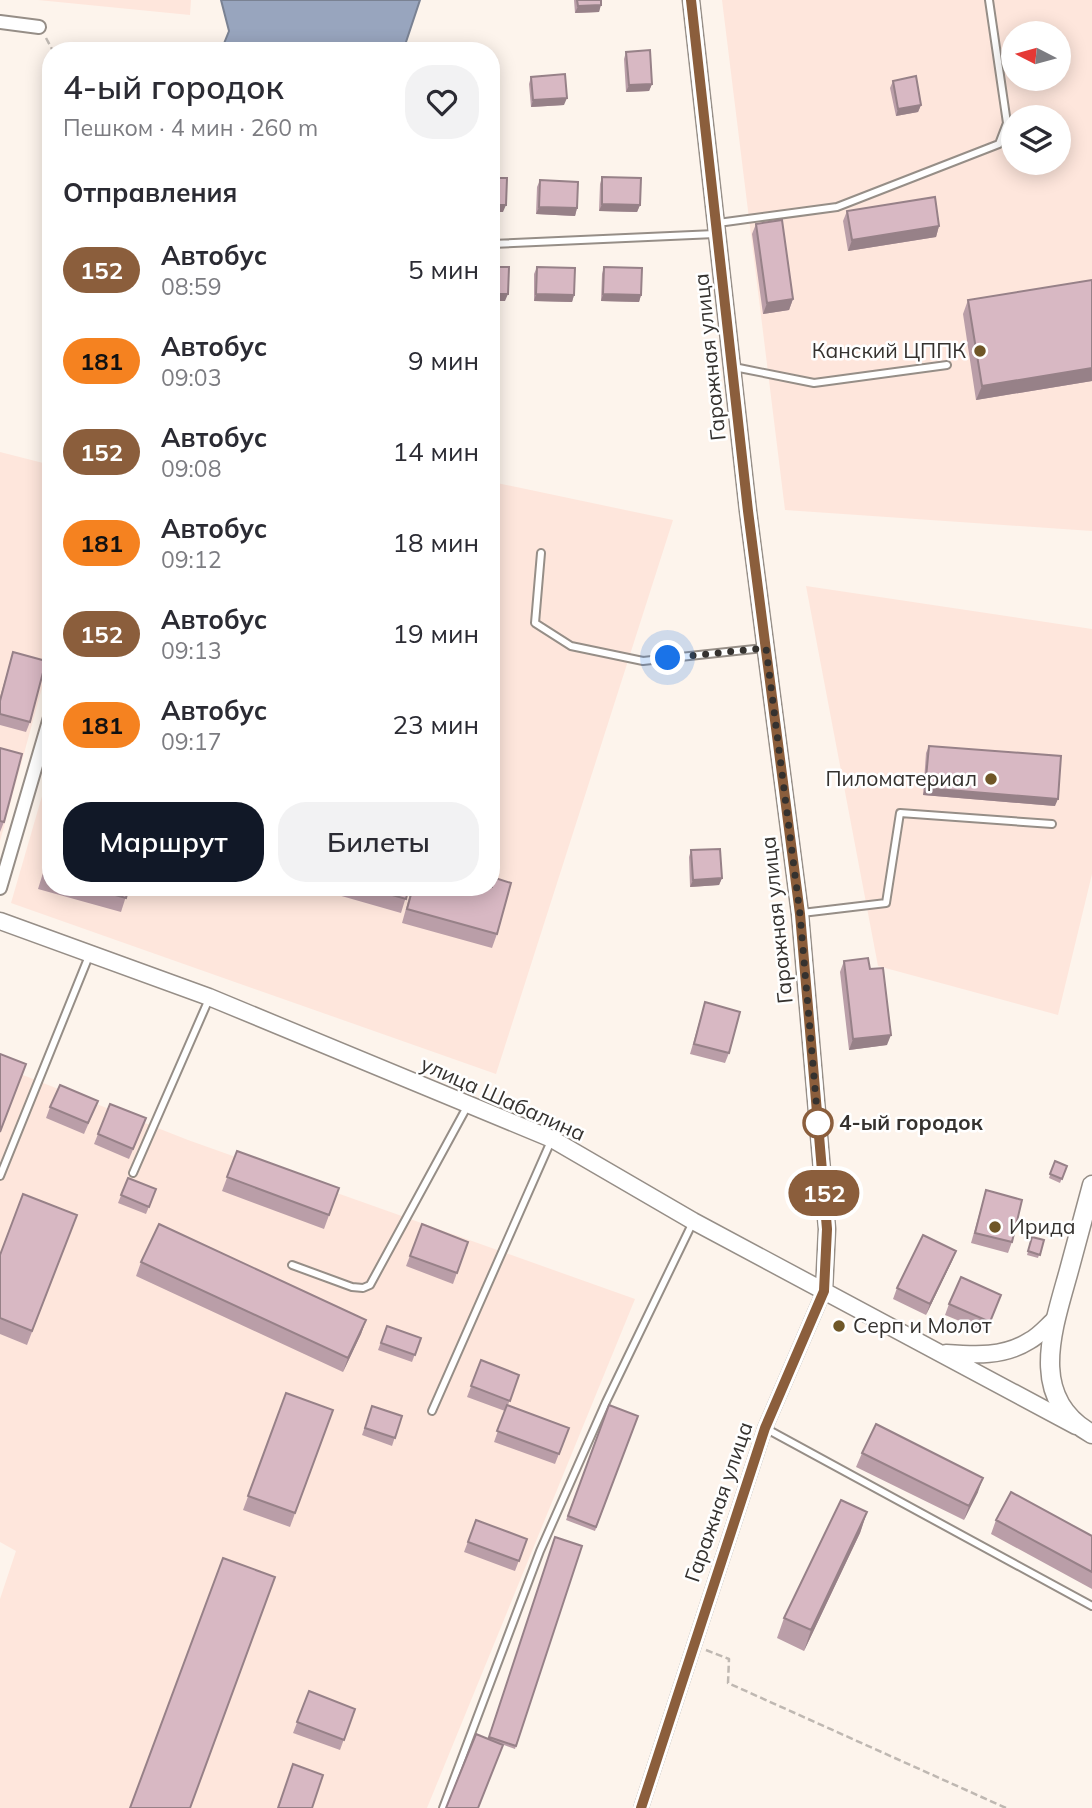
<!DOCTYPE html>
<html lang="ru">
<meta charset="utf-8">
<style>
body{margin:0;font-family:Mulish,sans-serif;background:#f2f2f3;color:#2b2b33;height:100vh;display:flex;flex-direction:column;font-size:26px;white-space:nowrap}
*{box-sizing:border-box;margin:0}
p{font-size:23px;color:#7c7c81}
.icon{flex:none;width:38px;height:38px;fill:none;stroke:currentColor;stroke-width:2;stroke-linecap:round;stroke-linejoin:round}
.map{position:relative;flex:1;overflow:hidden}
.details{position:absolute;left:42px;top:42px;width:458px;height:854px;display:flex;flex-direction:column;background:#fff;border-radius:28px;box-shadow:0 4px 18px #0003}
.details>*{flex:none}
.badge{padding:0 14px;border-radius:23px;font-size:24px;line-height:46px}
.needle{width:46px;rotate:276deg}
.fabs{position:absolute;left:1001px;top:21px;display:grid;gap:14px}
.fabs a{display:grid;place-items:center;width:70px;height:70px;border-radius:50%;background:#fff;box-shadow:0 4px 18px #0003;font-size:35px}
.you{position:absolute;width:35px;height:35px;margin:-18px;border:5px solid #fff;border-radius:50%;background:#1a73e8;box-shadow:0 0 0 10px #1a73e833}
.map>.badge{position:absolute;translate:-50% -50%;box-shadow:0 0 0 4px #fff}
h2{padding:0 21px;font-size:26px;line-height:63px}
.round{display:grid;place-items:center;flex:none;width:74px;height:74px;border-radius:28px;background:#f2f2f3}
.headline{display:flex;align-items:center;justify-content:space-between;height:119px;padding:0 21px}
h1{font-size:33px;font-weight:600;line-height:52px}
.primary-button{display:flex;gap:14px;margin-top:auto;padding:14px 21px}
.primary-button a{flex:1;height:80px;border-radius:28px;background:#111827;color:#fff;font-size:28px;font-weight:600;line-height:80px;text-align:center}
.primary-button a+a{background:#f2f2f3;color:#2b2b33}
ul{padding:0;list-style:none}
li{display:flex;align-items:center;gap:21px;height:91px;padding:0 21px}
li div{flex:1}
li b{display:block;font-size:26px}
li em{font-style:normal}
li .badge{min-width:77px;font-weight:700;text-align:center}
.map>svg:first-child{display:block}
.industrial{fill:#fee6dc;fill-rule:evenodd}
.water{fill:#98a5be;stroke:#7a8293;stroke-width:2}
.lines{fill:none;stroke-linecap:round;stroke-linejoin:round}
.service-casing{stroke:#968e87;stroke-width:10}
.minor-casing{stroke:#968e87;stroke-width:16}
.tertiary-casing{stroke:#968e87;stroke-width:19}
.secondary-casing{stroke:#968e87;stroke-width:21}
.path{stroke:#bfb8b2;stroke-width:2.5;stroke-dasharray:7 3.5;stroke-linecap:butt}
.service{stroke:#fff;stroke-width:6}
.minor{stroke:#fff;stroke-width:12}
.tertiary{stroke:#fff;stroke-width:16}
.secondary{stroke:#fff;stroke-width:18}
.wall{fill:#ba9ea8}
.shaded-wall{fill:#978188}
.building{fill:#d8b8c3;stroke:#978188;stroke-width:2}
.line-casing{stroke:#fff;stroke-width:16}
.line{stroke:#8b5e3c;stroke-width:10}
.walk{stroke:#35322f;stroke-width:7;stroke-dasharray:0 12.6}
.poi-dot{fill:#6f5627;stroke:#fff;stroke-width:2.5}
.stop-dot{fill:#fff;stroke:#8b5e3c;stroke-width:3.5}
.labels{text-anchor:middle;stroke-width:5;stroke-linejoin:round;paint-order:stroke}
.poi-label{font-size:21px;fill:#35322f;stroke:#fff;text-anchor:end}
.street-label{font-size:21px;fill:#35322f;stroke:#fff}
.stop-label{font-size:21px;font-weight:bold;fill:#35322f;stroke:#fff;text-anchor:start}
</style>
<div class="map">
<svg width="1092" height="1808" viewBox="0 0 1092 1808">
<rect width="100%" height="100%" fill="#fdf4ec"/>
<path class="industrial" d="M38 0H191L190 15Z
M722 0H1092V531L785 510ZM1013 33H1059V79H1013ZM1013 117H1059V163H1013Z
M0 452 51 465V655L0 841Z
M492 482 673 520 496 1074 11 903 51 765V887H492Z
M806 586 1092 629V874L1058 1015 878 966Z
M0 1066 188 1140 635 1299 427 1808H0V1599L16 1551 0 1542Z"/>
<path class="water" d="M221 0H420L403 51H221L229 31Z"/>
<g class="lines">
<defs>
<path id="service" d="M718 223 837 207 999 144 1007 123 989 0
M492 244 715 234
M734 367 814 383 947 365
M541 553 535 623 571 646 643 661 764 648
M802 913 886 903 900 813 1052 824
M133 1173 209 999
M0 1176 89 956
M292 1265 352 1287 363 1288 370 1285 468 1105
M432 1411 551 1141
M765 1428 1092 1606
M443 1808 540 1551 606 1402 693 1222"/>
<path id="minor" d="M0 22 39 27
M0 888 51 714
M641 1808 765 1428 824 1291"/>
<path id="tertiary" d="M691 0 748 511 800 914 827 1229 824 1291
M0 921 209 997 552 1139 693 1221 1076 1426
M946 1353C975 1355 1004 1357 1029 1341 1039 1336 1047 1326 1055 1319"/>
<path id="secondary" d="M1092 1185C1084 1215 1076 1244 1068 1274 1052 1331 1028 1399 1092 1434"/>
</defs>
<use href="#service" class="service-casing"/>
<use href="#minor" class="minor-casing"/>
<use href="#tertiary" class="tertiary-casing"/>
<use href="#secondary" class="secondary-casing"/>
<path class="path" d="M46 38 53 51
M706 1650 729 1659 728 1683 1006 1808"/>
<use href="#service" class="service"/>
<use href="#minor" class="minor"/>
<use href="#tertiary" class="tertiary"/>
<use href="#secondary" class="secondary"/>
</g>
<path class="wall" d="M574 0H601L599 12 575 13Z
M626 52 652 84 649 91 626 92 624 59Z
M531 77 564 105 531 107 529 84Z
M893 81 921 105 918 112 896 116 890 88Z
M602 177 640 205 637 212 599 211 600 184Z
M540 180 577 208 575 216 536 214 537 187Z
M847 211 939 226 936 237 848 251 843 221Z
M756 224 793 299 789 310 763 314 752 234Z
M537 267 574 295 572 302 534 301V274Z
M604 267 641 295 639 302 601 301 602 274Z
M1092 280V381L976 400 963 314 968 300Z
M13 652 30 722 26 732 0 725V697Z
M929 746 1055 806 923 795 926 753Z
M0 748 4 822 0 832Z
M51 847V887H129L121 912 38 889Z
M691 850 722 878 719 885 690 887 689 857Z
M310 887H409L401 913Z
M412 887H492L497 934 492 948 402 923Z
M844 961 887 1045 849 1050 840 972Z
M705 1002 729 1053 725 1063 690 1054Z
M50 1107 94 1111 84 1134 46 1118Z
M142 1129 129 1159 94 1144 98 1134Z
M237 1151 339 1188 324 1229 222 1191Z
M1055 1161 1067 1166 1060 1183 1049 1178Z
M128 1178 156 1189 146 1214 118 1203Z
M986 1190 1012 1242 1008 1253 971 1243Z
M77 1215 27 1345 0 1334V1255Z
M422 1224 468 1242 453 1284 406 1266Z
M1032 1237 1044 1240 1038 1258 1027 1255Z
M956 1251 952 1261 926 1315 893 1299 897 1288Z
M141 1262 366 1320 361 1334 343 1372 136 1276Z
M1001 1295 986 1332 945 1315 949 1304Z
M387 1326 421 1338 412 1362 378 1350Z
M481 1360 519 1375 508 1405 569 1428 555 1464 494 1442 505 1411 467 1397Z
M286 1393 333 1410 290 1527 243 1510Z
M609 1405 638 1416 595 1531 566 1520Z
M372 1406 402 1416 392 1446 362 1435Z
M862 1453 978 1492 964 1520 856 1467Z
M867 1512 860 1533 804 1651 777 1638 784 1618Z
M476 1520 527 1539 515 1571 464 1552Z
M996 1520 1092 1536V1589L991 1534Z
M555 1537 582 1546 515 1749 488 1739Z
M309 1691 355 1709 340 1750 293 1733Z"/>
<path class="shaded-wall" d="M601 5 599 12 575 13 578 6Z
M652 84 649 91 626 92 629 85Z
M567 98 564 105 531 107 533 100Z
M921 105 918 112 896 116 898 109Z
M602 204 640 205 637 212 599 211Z
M492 205H506L503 212H492Z
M539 207 577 208 575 216 536 214Z
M939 226 936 237 848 251 852 240Z
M492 294H508L505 301H492Z
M536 294 574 295 572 302 534 301Z
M603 294 641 295 639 302 601 301Z
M793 299 789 310 763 314 767 303Z
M1092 368V381L976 400 982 386Z
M925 788 1058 799 1055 806 923 795Z
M722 878 719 885 690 887 693 880Z
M891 1035 887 1045 849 1050 853 1039Z
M956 1251 952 1261 926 1315 930 1304Z
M366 1320 361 1334 343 1372 348 1358Z
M983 1478 978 1492 964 1520 969 1506Z
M867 1512 860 1533 804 1651 811 1630Z"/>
<path class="building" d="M577 0H601V5L578 6Z
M650 50 652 84 629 85 626 52Z
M565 74 567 98 533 100 531 77Z
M916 76 921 105 898 109 893 81Z
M602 177 641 178 640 205 602 204Z
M492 178H507L506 205H492Z
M540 180 578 182 577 208 539 207Z
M935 197 939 226 852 240 847 211Z
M782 220 793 299 767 303 756 224Z
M492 267H509L508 294H492Z
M537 267 575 268 574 295 536 294Z
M604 267 642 268 641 295 603 294Z
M1092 280V368L982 386 968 300Z
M13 652 46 661 30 722 0 714V701Z
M929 746 1061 756 1058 799 925 788Z
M0 748 22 754 4 822 0 821Z
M720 849 722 878 693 880 691 850Z
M51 850V877L44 875Z
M492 877 511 883 497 934 407 909 413 887H492Z
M87 887H129L126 898Z
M365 887H409L406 899Z
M868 958 870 969 883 968 891 1035 853 1039 844 961Z
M705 1002 740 1012 729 1053 694 1044Z
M0 1054 26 1064 0 1132Z
M60 1085 98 1101 88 1123 50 1107Z
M110 1104 146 1118 133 1149 98 1134Z
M237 1151 339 1188 329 1215 227 1177Z
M1055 1161 1067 1166 1062 1179 1050 1174Z
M128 1178 156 1189 149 1207 121 1195Z
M986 1190 1022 1200 1012 1242 975 1233Z
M23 1194 77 1215 32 1331 0 1318V1255Z
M159 1224 366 1320 348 1358 141 1262Z
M422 1224 468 1242 457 1273 410 1256Z
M923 1235 956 1251 930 1304 897 1288Z
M1032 1237 1044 1240 1040 1255 1028 1251Z
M961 1277 1001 1295 990 1322 949 1304Z
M387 1326 421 1338 415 1355 381 1343Z
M481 1360 519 1375 510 1401 471 1386Z
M286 1393 333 1410 295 1513 248 1496Z
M507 1405 569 1428 559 1454 497 1431Z
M609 1405 638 1416 596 1527 568 1516Z
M372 1406 402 1416 395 1438 365 1428Z
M876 1424 983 1478 969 1506 862 1453Z
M1011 1492 1092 1536V1572L996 1520Z
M841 1500 867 1512 811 1630 784 1618Z
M476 1520 527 1539 519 1561 468 1542Z
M555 1537 582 1546 516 1746 489 1737Z
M223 1558 275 1577 190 1808H130Z
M309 1691 355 1709 344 1740 297 1722Z
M476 1734 503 1745 478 1808H446Z
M293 1764 323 1775 312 1808H278Z"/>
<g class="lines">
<defs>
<path id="line" d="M641 1808 765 1428 824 1291 827 1229 800 914 748 511 691 0"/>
</defs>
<use href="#line" class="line-casing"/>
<use href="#line" class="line"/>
<path class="walk" d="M668 658 766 648 800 914 818 1123"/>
</g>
<g class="poi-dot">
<circle cx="980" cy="351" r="7"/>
<circle cx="991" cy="779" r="7"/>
<circle cx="995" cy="1227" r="7"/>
<circle cx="839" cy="1326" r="7"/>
</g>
<circle class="stop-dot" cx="818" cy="1123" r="14"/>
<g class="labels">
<g class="poi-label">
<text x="966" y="358">Канский ЦППК</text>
<text x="977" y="786">Пиломатериал</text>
<text x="1009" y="1234" text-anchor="start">Ирида</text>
<text x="853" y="1333" text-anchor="start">Серп и Молот</text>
</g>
<g class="street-label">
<text transform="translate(710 357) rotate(-96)" y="7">Гаражная улица</text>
<text transform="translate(777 920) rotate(-96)" y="7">Гаражная улица</text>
<text transform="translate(503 1099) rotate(24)" y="7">улица Шабалина</text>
<text transform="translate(719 1502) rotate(-71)" y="7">Гаражная улица</text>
</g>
<g class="stop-label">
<text x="839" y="1130">4-ый городок</text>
</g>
</g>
</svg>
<div class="fabs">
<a><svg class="needle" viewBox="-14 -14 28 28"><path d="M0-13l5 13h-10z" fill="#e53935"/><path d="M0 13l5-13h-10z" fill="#7c7c81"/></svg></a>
<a><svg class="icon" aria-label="layers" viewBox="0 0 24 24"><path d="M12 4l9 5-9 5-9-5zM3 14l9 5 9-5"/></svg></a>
</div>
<div class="you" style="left:668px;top:658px"></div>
<b class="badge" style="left:824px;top:1193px;background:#8b5e3c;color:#fff">152</b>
<section class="details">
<div class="headline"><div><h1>4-ый городок</h1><p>Пешком · 4 мин · 260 m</p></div><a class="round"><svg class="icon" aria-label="heart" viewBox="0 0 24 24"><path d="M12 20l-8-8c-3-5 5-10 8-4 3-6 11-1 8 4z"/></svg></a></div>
<h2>Отправления</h2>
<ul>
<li><span class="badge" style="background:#8b5e3c;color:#fff">152</span><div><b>Автобус</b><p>08:59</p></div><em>5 мин</em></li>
<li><span class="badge" style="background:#f58220;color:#111">181</span><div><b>Автобус</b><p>09:03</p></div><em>9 мин</em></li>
<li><span class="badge" style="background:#8b5e3c;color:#fff">152</span><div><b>Автобус</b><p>09:08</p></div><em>14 мин</em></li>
<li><span class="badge" style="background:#f58220;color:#111">181</span><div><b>Автобус</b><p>09:12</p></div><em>18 мин</em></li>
<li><span class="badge" style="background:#8b5e3c;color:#fff">152</span><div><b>Автобус</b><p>09:13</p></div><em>19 мин</em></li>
<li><span class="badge" style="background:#f58220;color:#111">181</span><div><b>Автобус</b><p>09:17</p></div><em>23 мин</em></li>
</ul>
<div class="primary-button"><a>Маршрут</a><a>Билеты</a></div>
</section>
</div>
